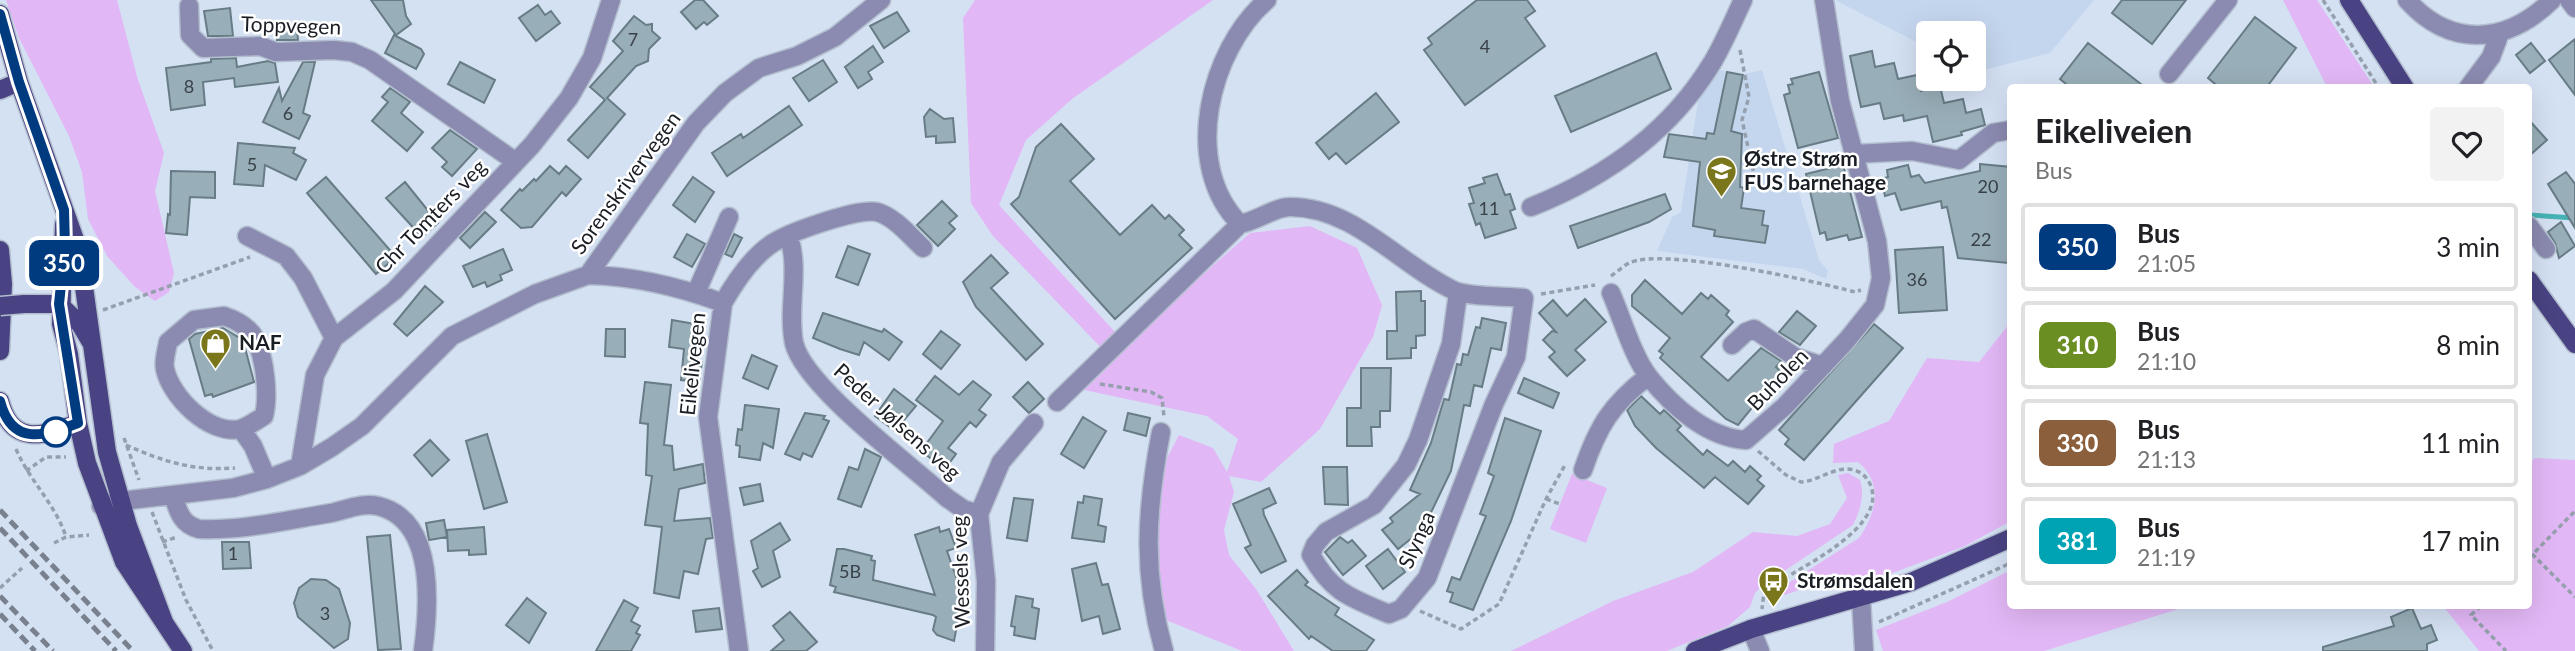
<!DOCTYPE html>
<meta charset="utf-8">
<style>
body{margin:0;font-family:Lato,sans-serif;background:#f2f2f2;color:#202124;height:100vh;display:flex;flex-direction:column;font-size:26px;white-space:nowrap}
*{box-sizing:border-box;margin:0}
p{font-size:23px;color:#757577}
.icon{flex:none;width:38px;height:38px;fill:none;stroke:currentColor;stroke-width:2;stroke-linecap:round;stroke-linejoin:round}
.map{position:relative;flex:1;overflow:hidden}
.side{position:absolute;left:2007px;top:84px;width:525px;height:525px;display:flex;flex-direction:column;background:#fff;border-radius:7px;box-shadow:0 7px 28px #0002}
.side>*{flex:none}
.badge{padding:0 14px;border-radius:10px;font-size:24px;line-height:46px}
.fabs{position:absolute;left:1916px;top:21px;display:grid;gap:14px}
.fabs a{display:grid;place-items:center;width:70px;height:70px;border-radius:7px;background:#fff;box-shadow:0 7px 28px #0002;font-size:35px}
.map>.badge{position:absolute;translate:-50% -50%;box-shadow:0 0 0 4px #fff}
.round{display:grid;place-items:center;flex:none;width:74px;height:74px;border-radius:7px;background:#f2f2f2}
.headline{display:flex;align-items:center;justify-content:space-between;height:119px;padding:0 28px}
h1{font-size:33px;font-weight:700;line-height:52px}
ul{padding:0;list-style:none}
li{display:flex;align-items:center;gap:21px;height:88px;margin:0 14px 10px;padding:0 14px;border:4px solid #e0e0e0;border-radius:7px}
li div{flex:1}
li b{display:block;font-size:26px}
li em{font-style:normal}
li .badge{min-width:77px;font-weight:700;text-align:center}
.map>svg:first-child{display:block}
.built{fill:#c4d6ee}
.green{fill:#e2b7f5}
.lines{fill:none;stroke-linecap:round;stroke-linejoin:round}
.stream{stroke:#45b3b5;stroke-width:5}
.building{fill:#98aeb8;stroke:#677c85;stroke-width:2}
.minor-casing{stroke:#b2bece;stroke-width:21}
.major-casing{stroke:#b2bece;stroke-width:21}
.path{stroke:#959fad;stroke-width:3.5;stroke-dasharray:5 3.5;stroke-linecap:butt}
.minor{stroke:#8b8ab0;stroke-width:18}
.major{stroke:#494383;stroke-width:18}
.rail{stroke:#79818e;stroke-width:5;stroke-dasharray:10 5;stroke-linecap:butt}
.major-bridge-casing{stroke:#b2bece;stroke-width:21;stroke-linecap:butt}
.major-bridge{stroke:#494383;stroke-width:18}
.line-casing{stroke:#fff;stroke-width:16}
.line{stroke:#003b80;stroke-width:10}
.stop-dot{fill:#fff;stroke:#003b80;stroke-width:3.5}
.labels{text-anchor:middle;stroke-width:5;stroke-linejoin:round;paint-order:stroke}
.number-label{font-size:18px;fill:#394149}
.street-label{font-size:21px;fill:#191d24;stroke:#fff}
.poi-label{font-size:21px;font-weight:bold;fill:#191d24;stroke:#fff;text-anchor:start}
</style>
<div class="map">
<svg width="2575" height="651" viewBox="0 0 2575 651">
<rect width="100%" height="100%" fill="#d4e1f3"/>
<path class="built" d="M1835 0H2094L2050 53 1976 72 1974 33H1928V48Z
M1716 69 1740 75 1762 70 1819 260 1828 271 1826 279 1803 269 1657 251 1672 217 1681 212 1700 88Z"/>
<path class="green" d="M6 0H117L138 80 164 153 155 191 174 273 169 292 155 301 135 287 107 256 88 219 82 172 69 136 19 38Z
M975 0H1213L1072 99 1026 140 999 205 1125 343 1250 233 1310 226 1357 248 1382 305 1373 337 1320 429 1261 482 1229 476 1234 492 1224 530 1229 555 1256 589 1294 651H1242L1166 620 1150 586 1157 477 1179 435 1213 448 1227 472 1238 439 1207 416 1084 390 1114 361 993 236 971 203 963 18Z
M2283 0H2317L2374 87H2327Z
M2011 312V521L1965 546 1887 575 1856 581H1825L1767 601 1774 592 1859 538C1876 514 1884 483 1858 462L1833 463 1834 444 1889 421 1927 358 1979 362 2006 328Z
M2535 458 2575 460V651H2479L2443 606H2529V464Z
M1848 473 1860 480C1865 495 1860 511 1853 525L1762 586 1755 593 1750 607 1728 626 1667 651H1511L1613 601 1693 572 1753 532 1797 536 1830 524 1847 498 1838 475Z
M1572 474 1607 488 1586 543 1550 529Z
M2011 570V606H2188L2044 651H1883L1876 630 1947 602Z"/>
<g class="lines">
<path class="stream" d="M2529 215 2575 218"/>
</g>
<path class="building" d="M371 0H403L406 16 411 24 396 35Z
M695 0H703L718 16 707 25 704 22 696 29 681 12Z
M1477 0H1527L1535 11 1525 18 1545 46 1465 105 1424 50 1432 44 1428 38Z
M2122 0H2186L2152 44 2112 13Z
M538 5 545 15 551 11 560 23 536 41 519 18Z
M230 8 233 36H208L204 11Z
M897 12 909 31 884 48 870 26Z
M634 16 646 25 652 24V31L660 38 649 49 648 61 636 66 607 98 625 114 588 158 568 140 605 100 590 87 623 51 613 41Z
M2255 17 2296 48 2266 88H2220L2208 78Z
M277 27H297L298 40H277Z
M394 35 421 49 424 54 416 69 385 53Z
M2575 39V95L2549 60Z
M2088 43 2146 88H2071L2060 79Z
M2531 43 2545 61 2530 73 2516 55Z
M873 46 883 62 868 72 872 79 858 88 845 67Z
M1872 51 1875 67 1894 63 1898 79 1917 75 1921 91 1940 86 1944 103 1963 99 1966 113 1981 109 1985 125 1961 132 1962 135 1933 142 1927 116 1904 121 1903 115 1884 119 1880 103 1861 107 1850 56Z
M1656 53 1671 89 1571 132 1555 96Z
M236 58 237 67 268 61 275 63 278 82 235 87 234 78 203 82 205 105 171 110 166 68 211 62V59Z
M823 60 837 82 809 101 793 78Z
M303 62H315L303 113 310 116 299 139 263 122 279 88 282 101Z
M460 62 495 80 484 103 448 84Z
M1727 72 1743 75 1731 131 1742 134 1740 187 1744 188 1741 208 1764 211 1762 225 1768 226 1765 243 1714 236 1715 230 1693 226 1700 162 1664 157 1669 134 1706 139 1707 133 1714 134Z
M1819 72 1838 138 1798 148 1784 95 1790 93 1788 85 1793 84 1791 79Z
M390 88 410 102 401 113 423 132 407 151 372 121 388 102 382 97Z
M1376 93 1399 122 1346 164 1336 153 1329 159 1316 143Z
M789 106 802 125 727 176 712 153 741 134 743 138Z
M930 109 944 119 953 118 955 142 936 143V136L926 137 924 117Z
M2529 120 2547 140 2529 156Z
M1061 124 1094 159 1070 181 1120 235 1152 205 1165 219 1169 215 1184 230 1179 235 1192 248 1115 319 1011 204 1019 197 1036 147Z
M450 130 477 149 452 176 442 167 447 162 432 148Z
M238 143 295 148 293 153 306 160 296 180 265 165 263 186 234 184Z
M1980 164 2011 167 2008 263 1958 258 1947 207 1942 208 1941 201 1901 210 1895 193 1885 196 1881 179 1888 177 1887 170 1908 165 1911 177 1919 175 1925 183 1980 171Z
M1843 165 1862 237 1849 240 1847 235 1827 240 1825 232 1820 234 1806 174Z
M550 166 559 174 566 166 581 179 566 196 562 192 532 227 521 228 501 210 520 189 522 191 534 179 536 181Z
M171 171 215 172V198L190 197 187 235 166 233 168 214 170 215Z
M2566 172 2575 184V228L2548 184Z
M1497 174 1505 195 1510 194 1515 209 1510 211 1516 228 1485 238 1480 223 1476 225 1469 204 1474 203 1469 188 1485 183 1483 178Z
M326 177 396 257 376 274 307 193Z
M693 177 714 192 695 222 673 205Z
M405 182 438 223 422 237 386 198Z
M1665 194 1671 209 1649 222 1578 248 1570 226Z
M942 201 957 216 949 223 955 229 938 246 917 225Z
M485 212 496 222 470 248 460 238Z
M2561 222 2575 246 2559 258 2555 243 2548 232Z
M687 234 705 244 692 267 674 257Z
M734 234 742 238 732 257 725 254Z
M848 246 870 254 858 285 836 277Z
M1943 247 1947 310 1899 313 1895 250Z
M503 249 512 270 500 275 502 280 487 287 485 282 473 287 463 266Z
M991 255 1008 273 991 288 1043 344 1026 360 976 307 963 282Z
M1645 280 1682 314 1701 293 1708 299 1711 295 1729 311 1726 315 1733 322 1701 357 1728 381 1761 348 1781 361 1776 367 1781 372 1738 425 1726 419 1660 358 1663 354 1659 351 1670 338 1632 306V295Z
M425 286 443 302 407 336 394 324Z
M1421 291V301H1425V335L1416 336V348H1411V358L1387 359V331H1397L1396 292Z
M1585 299 1606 322 1575 350 1585 360 1567 376 1549 357 1555 352 1543 340 1552 331 1556 332 1539 313 1553 300 1567 316Z
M1797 311 1816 326 1800 345 1779 332Z
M823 313 882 332 884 329 902 342 889 360 864 342 859 355 840 349 813 338Z
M1482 318 1506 323 1501 350 1491 348 1482 387 1474 385 1470 406 1464 405 1451 471 1423 529 1398 549 1382 530 1393 522 1390 518 1420 494 1410 490 1431 443 1444 399 1449 400 1457 364 1461 365 1463 354 1468 355 1476 327 1480 328Z
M672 320 701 325 697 361 702 362 699 382 681 380 684 349 669 347Z
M1874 324 1903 348 1804 460 1785 444 1789 439 1779 430Z
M223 328 243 340 254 382 213 397 212 394 205 396 189 339 195 334Z
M606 329H625V357L605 356Z
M941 331 960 345 941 369 923 354Z
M752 355 777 366 768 389 743 378Z
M1361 368H1391L1390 411H1380V427H1371L1372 446H1347V408H1361Z
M935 376 959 395 973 381 991 395 979 410 986 415 976 427 970 422 948 448 956 454 945 469 921 451 943 421 916 400Z
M1524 378 1559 393 1553 408 1518 393Z
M645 382 671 385 664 445 672 446 674 470 703 464 705 483 679 489 674 521 710 518 713 538 706 539 698 574 684 571 679 598 654 593 662 527 645 525 652 476 646 475 648 424 640 423Z
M1028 382 1044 399 1029 413 1013 397Z
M894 389 916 406 895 431 875 416Z
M1641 396 1660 414 1664 410 1681 426 1677 430 1703 455 1707 450 1728 466 1733 461 1745 472 1750 466 1761 476 1757 480 1764 486 1748 504 1715 477 1704 488 1656 448 1635 426 1627 410Z
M745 405 779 409 773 448 763 443 760 460 739 457 740 446 736 445 738 429 742 430Z
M805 413 825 416 823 419 829 421 812 457 803 453 800 460 785 454Z
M1128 413 1150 418 1146 436 1124 430Z
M1083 417 1106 431 1084 468 1061 454Z
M1505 418 1541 431 1511 521 1473 610 1450 602 1453 593 1447 591 1452 577 1460 580 1486 516 1480 514 1494 476 1488 473Z
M487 434 507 502 484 509 466 441Z
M430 440 449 460 432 476 414 455Z
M865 449 881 457 861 507 838 499 849 467 858 470Z
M1323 467H1347L1348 505 1325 504Z
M760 484 763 501 744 505 740 488Z
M1269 488 1276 503 1263 509 1264 515 1286 561 1261 573 1245 548 1251 545 1233 504Z
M1084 496 1102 499 1098 525 1106 527 1104 542 1072 538 1078 502 1083 503Z
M1014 498 1033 500 1027 541 1007 538Z
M444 520 447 537 429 540 426 523Z
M780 523 790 540 773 551 780 577 762 587 753 571 758 568 751 541Z
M484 527 486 554 469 555V550L448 551 447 530Z
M939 527 940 532 949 529 956 548 947 551 956 577 966 579 954 641 937 635 933 630 936 617 933 615 834 592 836 587 830 585 837 549H844L872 556 871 560 875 561 873 580 935 595 915 535Z
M390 535 401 649 378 650 367 537Z
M1340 537 1348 543 1352 540 1366 556 1343 575 1325 552Z
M222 542H249L251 568 223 569Z
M1388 549 1405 572 1383 589 1366 566Z
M1096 563 1102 585 1108 584 1120 629 1103 634 1099 616 1082 621 1072 569Z
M1297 570 1308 582 1305 585 1339 608 1335 615 1374 640 1366 651H1333L1311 636 1309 639 1268 596Z
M311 579 326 580 339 589 350 623 348 639 334 648 298 617 294 603 299 588Z
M1016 596 1033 599 1032 607 1039 609 1035 639 1014 635 1015 627 1011 626Z
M527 598 546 613 529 643 506 625Z
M624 600 638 608 631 621 640 626 636 633 640 635 631 651H596Z
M719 608 722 629 696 632 693 611Z
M2412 608 2421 629 2431 625 2437 640 2427 644V651H2323V647L2394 626 2391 617Z
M790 612 817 642 806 651H771L784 640 773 626Z"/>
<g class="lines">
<defs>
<path id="minor" d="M1267 0C1209 50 1181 165 1240 224 1257 221 1275 207 1290 207 1355 207 1399 265 1455 291 1470 297 1506 296 1524 298L1516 357 1494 404 1427 578 1401 609 1389 614C1351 598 1332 593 1311 555L1315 545 1326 532 1374 505 1406 465 1418 440 1451 344 1458 293
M2407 0C2451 49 2507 44 2552 0
M2569 0 2575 8
M189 6 190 35 203 48 260 46 276 52 334 50 352 52 370 60 516 162
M2169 74 2228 0
M2468 88 2491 57 2500 33
M1854 154 1912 151 1959 160 1993 133 2011 130
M1531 207C1604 178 1670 132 1712 63 1724 43 1733 21 1743 0
M2529 226 2546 249
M247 236 286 256 303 278 334 338
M789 237C800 272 787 308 794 343 804 386 911 465 947 498L963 509 979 514
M588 275C633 276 680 287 723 303L708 417 739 651
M696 293 729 217
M1611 293C1622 318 1633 357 1649 377 1673 407 1708 438 1746 440L1785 406 1847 340 1875 305 1881 278 1877 241 1840 101 1824 0
M723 303C735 282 750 259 770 245 786 233 857 208 877 212 895 217 910 236 923 248
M224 316C236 320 248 326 255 338 265 358 269 395 264 416 257 420 248 427 240 429 209 435 171 397 165 369 163 361 167 350 168 342L194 320Z
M1732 345 1746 332 1754 329 1795 357 1823 366
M1057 402 1240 224
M241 429 253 446 267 479
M1161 432C1146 511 1142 574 1164 651
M300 466 315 375 334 338 394 291 532 145 569 98 592 58 611 0
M1583 470C1598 426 1611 405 1648 376
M173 495C178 511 181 524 199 529 243 531 287 520 331 513 346 510 362 502 378 506 436 520 429 607 423 651
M101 506 121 501 233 488 267 479 300 466 332 447 362 426 452 336 535 294 588 275 696 123 725 93 759 68 797 56 835 37 881 0
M1861 598 1864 651
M1751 629 1760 651
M985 651 986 581 979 514 1001 462 1034 423"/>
<path id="major" d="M2349 0 2405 88
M0 14 19 82 79 251 107 452 128 526 164 622
M0 90 19 82
M64 224 61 324 69 354 78 423 87 463 124 562 183 651
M0 250 3 284 0 351
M2529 280 2575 344
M24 304H59L80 324 92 344
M0 401C12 447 44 436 78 423
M1695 651 1751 629 1911 582 2011 538"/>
</defs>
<use href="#minor" class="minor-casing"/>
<use href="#major" class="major-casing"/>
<path class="path" d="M2323 0 2379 88
M1740 50 1749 97 1742 120 1756 183
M1611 276C1617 272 1623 266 1629 263 1663 247 1814 281 1855 292L1861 290
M1541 294 1595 285
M103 310 250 257
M1100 384 1151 392 1162 398 1164 417
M124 438 139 480
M126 445C164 462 194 471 235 468
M16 449C29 480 56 505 66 537
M1758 451 1786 475 1801 482C1817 481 1831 469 1847 469 1856 469 1865 474 1869 482 1893 526 1797 569 1770 587L1764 592 1762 609
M26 471 46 457H66
M1546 499 1560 504
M152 512 186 600 213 651
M162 542 177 537
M54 543 66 537 89 535
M2532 554 2575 597
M2529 558 2575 511
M0 588 22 568
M2481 606 2471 615 2506 651
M1420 611 1461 629 1499 604 1546 499 1565 465
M1879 622 2011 563"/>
<use href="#minor" class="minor"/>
<use href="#major" class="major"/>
<path class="rail" d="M0 510 133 651
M0 528 116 651
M0 596 53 651
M0 614 35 651"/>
<defs>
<path id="major-bridge" d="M0 306 24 304"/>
</defs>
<use href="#major-bridge" class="major-bridge-casing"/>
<use href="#major-bridge" class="major-bridge"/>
</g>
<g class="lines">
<defs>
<path id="line" d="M0 14 19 82 64 210 65 247 59 304 78 423C44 436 12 447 0 401"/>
</defs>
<use href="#line" class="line-casing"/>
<use href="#line" class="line"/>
</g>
<defs>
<symbol id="school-pin" viewBox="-11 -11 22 30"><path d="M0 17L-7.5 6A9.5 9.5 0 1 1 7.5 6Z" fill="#7a761b" stroke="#fff"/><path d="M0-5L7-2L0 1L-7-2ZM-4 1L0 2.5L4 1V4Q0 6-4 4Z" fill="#fff"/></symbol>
<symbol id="shop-pin" viewBox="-11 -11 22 30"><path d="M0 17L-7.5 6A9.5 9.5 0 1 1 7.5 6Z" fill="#7a761b" stroke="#fff"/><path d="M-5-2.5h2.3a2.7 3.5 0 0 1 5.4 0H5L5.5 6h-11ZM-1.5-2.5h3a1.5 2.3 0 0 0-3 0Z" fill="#fff"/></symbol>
<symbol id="bus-pin" viewBox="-11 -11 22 30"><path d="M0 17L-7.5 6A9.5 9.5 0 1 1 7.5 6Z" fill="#7a761b" stroke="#fff"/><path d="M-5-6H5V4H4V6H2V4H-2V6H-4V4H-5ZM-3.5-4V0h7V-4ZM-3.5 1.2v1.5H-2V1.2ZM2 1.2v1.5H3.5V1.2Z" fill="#fff"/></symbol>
</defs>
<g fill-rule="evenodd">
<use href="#school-pin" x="1704" y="154" width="35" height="47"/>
<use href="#shop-pin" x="198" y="326" width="35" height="47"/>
<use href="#bus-pin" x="1756" y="564" width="35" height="47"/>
</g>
<circle class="stop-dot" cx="56" cy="432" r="14"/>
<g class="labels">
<g class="number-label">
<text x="633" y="46">7</text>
<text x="1485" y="53">4</text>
<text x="189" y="93">8</text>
<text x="288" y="120">6</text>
<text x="252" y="171">5</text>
<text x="1988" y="193">20</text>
<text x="1489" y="215">11</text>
<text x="1981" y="246">22</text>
<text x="1917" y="286">36</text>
<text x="233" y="560">1</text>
<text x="850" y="578">5B</text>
<text x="325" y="620">3</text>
</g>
<g class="street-label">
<text transform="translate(291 26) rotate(2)" y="7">Toppvegen</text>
<text transform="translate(626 183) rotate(-54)" y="7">Sorenskrivervegen</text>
<text transform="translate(431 217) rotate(-46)" y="7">Chr Tomters veg</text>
<text transform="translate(693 364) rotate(-84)" y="7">Eikelivegen</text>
<text transform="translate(1778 380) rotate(-46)" y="7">Buholen</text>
<text transform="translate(897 422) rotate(42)" y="7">Peder Jølsens veg</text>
<text transform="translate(1417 540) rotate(-66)" y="7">Slynga</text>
<text transform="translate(961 572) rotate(-92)" y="7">Wessels veg</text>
</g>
<g class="poi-label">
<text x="1744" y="166">Østre Strøm<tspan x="1744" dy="24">FUS barnehage</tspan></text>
<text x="239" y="350">NAF</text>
<text x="1797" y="588">Strømsdalen</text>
</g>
</g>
</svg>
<div class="fabs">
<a><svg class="icon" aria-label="locate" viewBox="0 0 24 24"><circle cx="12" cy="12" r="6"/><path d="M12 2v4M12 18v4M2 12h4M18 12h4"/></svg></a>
</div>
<b class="badge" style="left:64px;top:263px;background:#003b80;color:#fff">350</b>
<section class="side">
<div class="headline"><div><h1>Eikeliveien</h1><p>Bus</p></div><a class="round"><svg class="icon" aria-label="heart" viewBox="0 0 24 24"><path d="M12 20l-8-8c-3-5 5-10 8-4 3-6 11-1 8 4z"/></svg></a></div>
<ul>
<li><span class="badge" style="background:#003b80;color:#fff">350</span><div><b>Bus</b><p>21:05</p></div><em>3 min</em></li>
<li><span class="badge" style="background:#6b8e23;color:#fff">310</span><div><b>Bus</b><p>21:10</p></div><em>8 min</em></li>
<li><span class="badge" style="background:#8b5e3c;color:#fff">330</span><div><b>Bus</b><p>21:13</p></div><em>11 min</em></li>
<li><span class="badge" style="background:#00a3b4;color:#fff">381</span><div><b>Bus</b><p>21:19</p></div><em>17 min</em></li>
</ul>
</section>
</div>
